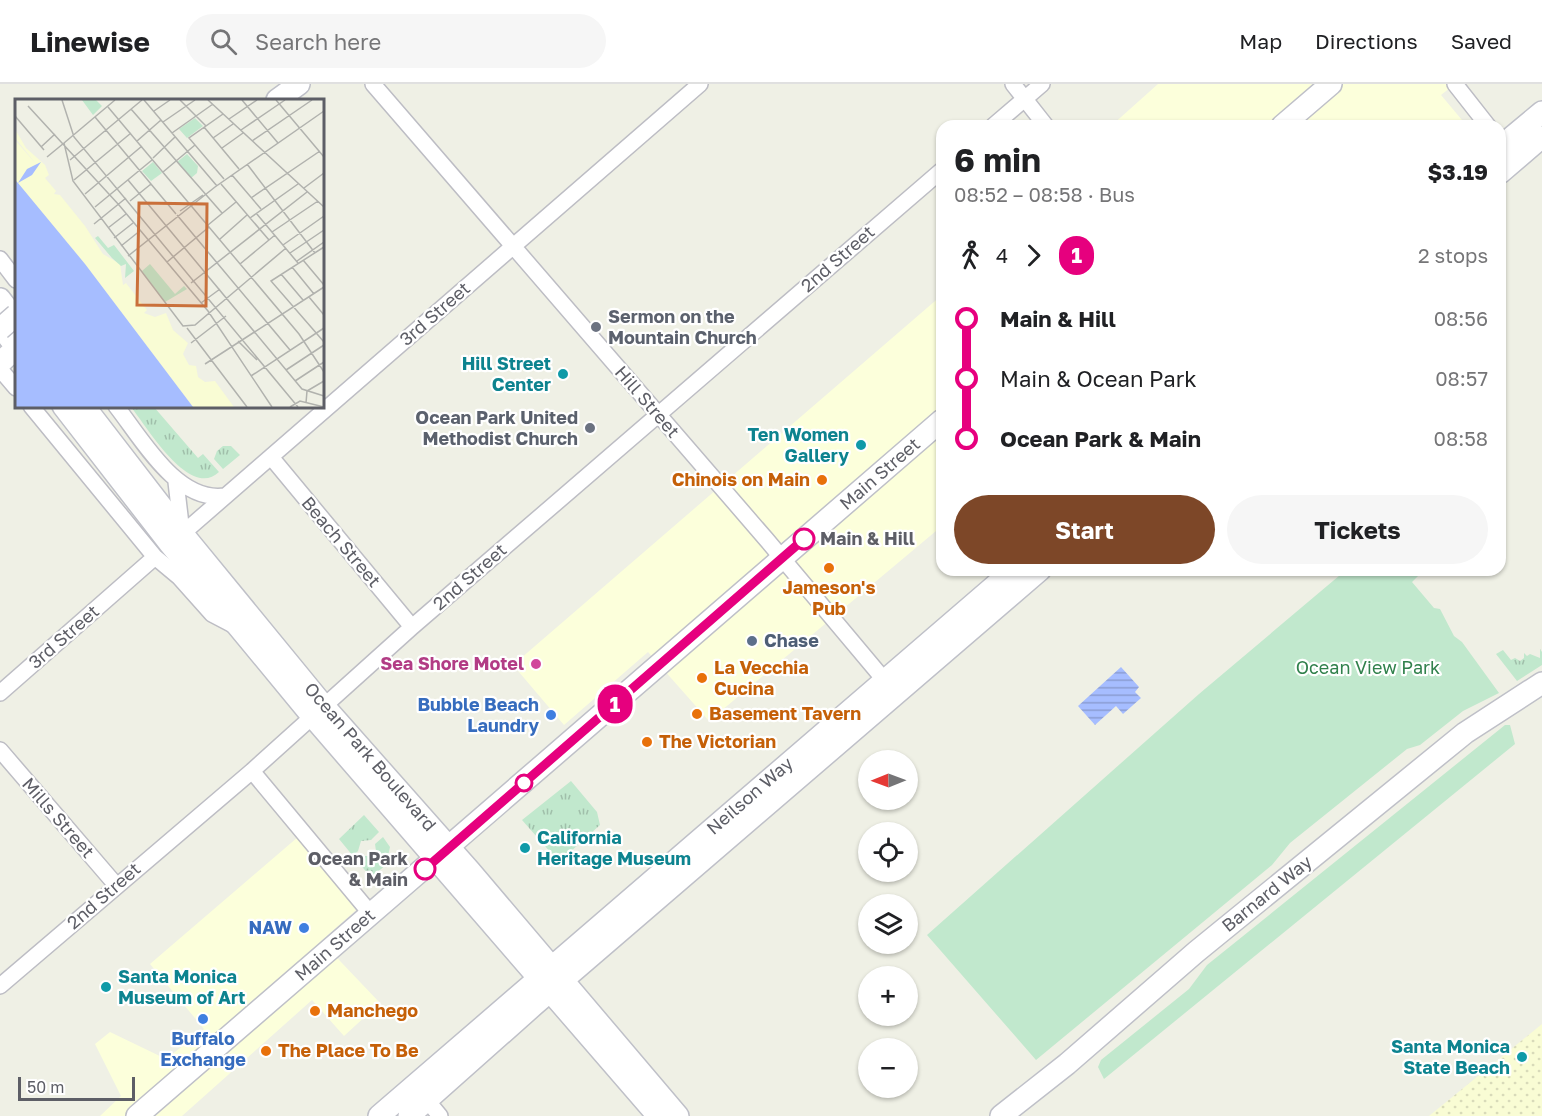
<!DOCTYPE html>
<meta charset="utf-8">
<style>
body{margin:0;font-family:"Golos Text",sans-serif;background:#f6f6f6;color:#202124;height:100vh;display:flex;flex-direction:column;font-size:22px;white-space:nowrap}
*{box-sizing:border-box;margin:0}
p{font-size:20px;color:#757577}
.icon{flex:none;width:33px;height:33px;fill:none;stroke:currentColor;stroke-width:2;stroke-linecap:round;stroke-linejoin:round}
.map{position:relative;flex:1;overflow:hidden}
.side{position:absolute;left:936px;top:36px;width:570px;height:456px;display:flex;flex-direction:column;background:#fff;border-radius:18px;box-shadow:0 2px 4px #0004}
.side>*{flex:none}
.badge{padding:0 12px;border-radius:20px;font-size:21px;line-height:39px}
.needle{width:39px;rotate:269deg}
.controls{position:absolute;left:858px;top:666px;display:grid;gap:12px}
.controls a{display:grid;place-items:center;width:60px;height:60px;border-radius:50%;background:#fff;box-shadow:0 2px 4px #0004;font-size:30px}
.scale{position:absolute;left:18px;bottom:15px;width:117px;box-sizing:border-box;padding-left:6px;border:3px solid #5d5e66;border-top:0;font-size:16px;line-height:21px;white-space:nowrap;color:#5d5e66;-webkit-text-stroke:4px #fff;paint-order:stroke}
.map>.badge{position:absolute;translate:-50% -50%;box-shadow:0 0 0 3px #fff}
.legs{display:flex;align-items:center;gap:9px;height:66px;padding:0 18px;font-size:20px}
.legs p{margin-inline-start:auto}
.overview{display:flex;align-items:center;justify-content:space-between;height:102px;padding:0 18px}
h1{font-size:33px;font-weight:700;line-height:45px}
.action{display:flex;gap:12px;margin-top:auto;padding:12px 18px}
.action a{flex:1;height:69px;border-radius:36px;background:#7d4728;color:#fff;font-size:24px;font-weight:700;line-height:69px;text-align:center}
.action a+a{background:#f6f6f6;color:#202124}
ul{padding:0 18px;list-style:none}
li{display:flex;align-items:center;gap:21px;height:60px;font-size:22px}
li i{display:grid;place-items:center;width:9px;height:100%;margin:0 8px;background:currentColor}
li i::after{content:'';width:15px;height:15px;margin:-8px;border:4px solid;border-radius:50%;background:#fff}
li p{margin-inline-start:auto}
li:first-child i{background:linear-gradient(#0000 50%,currentColor 0)}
li:last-child i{background:linear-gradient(currentColor 50%,#0000 0)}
header{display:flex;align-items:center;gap:36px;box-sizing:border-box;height:84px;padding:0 30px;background:#fff;border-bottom:2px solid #e0e0e0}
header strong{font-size:28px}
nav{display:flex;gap:33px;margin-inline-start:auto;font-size:21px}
.search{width:420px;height:54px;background:#f6f6f6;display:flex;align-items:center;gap:15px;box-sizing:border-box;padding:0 21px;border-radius:33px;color:#757577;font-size:22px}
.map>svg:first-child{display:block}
.commercial{fill:#fcffdb}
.grass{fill:url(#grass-tufts)}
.sand{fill:url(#sand-dots)}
.park{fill:#c1e8cd}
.water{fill:url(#water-rules)}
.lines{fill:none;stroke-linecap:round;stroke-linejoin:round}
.street-casing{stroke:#bdbdc4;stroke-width:18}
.secondary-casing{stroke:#bfc0c8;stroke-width:24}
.street{stroke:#fff;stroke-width:15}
.secondary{stroke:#fff;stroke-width:21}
.secondary-bridge-casing{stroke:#bfc0c8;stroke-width:24;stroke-linecap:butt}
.secondary-bridge{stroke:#fff;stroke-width:21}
.line-1-casing{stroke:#fff;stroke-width:14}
.line-1{stroke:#e6007e;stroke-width:9}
.worship-dot{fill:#6b7280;stroke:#fff;stroke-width:2}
.culture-dot{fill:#0f9aa8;stroke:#fff;stroke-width:2}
.food-dot{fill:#e8710a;stroke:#fff;stroke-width:2}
.stop-1-dot{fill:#fff;stroke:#e6007e;stroke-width:3}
.service-dot{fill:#5c6f8a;stroke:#fff;stroke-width:2}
.hotel-dot{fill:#d1479c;stroke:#fff;stroke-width:2}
.shop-dot{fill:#3f7fe0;stroke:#fff;stroke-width:2}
.labels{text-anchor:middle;stroke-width:4.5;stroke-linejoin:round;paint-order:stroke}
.street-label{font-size:18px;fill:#5d5e66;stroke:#fff}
.worship-label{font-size:18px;font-weight:bold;fill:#5b616d;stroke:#fff;text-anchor:start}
.culture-label{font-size:18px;font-weight:bold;fill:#0d838f;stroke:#fff;text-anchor:end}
.food-label{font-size:18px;font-weight:bold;fill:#c56008;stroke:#fff;text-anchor:start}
.stop-label{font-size:18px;font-weight:bold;fill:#5d5e66;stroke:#fff;text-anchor:start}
.service-label{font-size:18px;font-weight:bold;fill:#4e5e75;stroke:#fff;text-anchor:start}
.hotel-label{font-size:18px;font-weight:bold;fill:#b23c85;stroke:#fff;text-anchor:end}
.park-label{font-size:18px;fill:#31814c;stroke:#fff}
.shop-label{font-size:18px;font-weight:bold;fill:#366cbe;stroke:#fff;text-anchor:end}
.inset-road{fill:none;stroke:#b1b2ae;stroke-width:1.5}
.view{fill:#ca703b;fill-opacity:0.15;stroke:#ca703b;stroke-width:3}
.inset-edge{fill:none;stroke:#5d5e66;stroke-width:3}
</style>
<header>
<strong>Linewise</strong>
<div class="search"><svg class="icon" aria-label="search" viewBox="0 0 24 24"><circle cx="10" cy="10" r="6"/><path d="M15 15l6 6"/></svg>Search here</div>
<nav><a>Map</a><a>Directions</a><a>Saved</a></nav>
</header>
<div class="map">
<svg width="1542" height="1032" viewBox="0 0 1542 1032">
<defs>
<pattern id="grass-tufts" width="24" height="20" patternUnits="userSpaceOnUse" patternTransform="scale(1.5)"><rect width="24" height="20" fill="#c1e8cd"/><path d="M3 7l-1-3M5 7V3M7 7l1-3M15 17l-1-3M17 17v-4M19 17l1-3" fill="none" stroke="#a0bfaa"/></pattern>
<pattern id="sand-dots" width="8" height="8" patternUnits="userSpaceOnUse" patternTransform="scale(1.5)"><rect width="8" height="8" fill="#f9fcd4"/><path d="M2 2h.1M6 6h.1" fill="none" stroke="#d8dab9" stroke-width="1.8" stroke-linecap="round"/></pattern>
<pattern id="water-rules" width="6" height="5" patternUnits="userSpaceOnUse" patternTransform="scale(1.5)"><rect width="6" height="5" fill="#a6bdff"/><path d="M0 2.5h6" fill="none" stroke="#8a9dd2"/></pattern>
</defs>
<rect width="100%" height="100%" fill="#eff0e5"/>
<path class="commercial" d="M1158 0H1455L1441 11 1467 42H1111Z
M942 211V442L709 637 648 568 564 641 513 581Z
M298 753 356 826 321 857 380 919 344 952 312 916 182 1032H100L121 1012 95 960 110 948 166 975 204 945 150 880Z"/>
<path class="grass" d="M131 323H154L198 374 203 370 219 388C190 416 147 343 131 323Z
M223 362H231L240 371 223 385 214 375 217 367Z
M1540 565 1542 568V581L1517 597 1496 570 1503 566 1511 576 1515 574 1520 577 1524 574V569L1527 572 1530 570 1540 574Z
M571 697 597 728 600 741 559 778 522 736Z
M364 731 379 748 371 756 361 757 358 767 353 772 339 755Z
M383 753 390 763 388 772 390 773 386 781 371 793 357 777 361 772H371L376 767 375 760Z"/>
<path class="sand" d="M1542 940V1032H1429Z"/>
<path class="park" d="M1346 486H1424L1412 498 1434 524 1440 525 1454 552 1462 558 1499 609 1463 627 1420 661 1407 665 1290 759 1272 781 1036 976 927 851 1199 610Z
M1505 641H1510L1515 660 1104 995 1098 983 1101 976 1189 905 1207 881Z"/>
<path class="water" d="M1121 583 1139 603 1135 608 1141 614 1123 630 1116 622 1095 641 1078 622Z"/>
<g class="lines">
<defs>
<path id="street" d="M373 0 766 455 891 604
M1013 0 1046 42
M1455 0 1488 42
M993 42 1042 0
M0 175 16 196
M0 285 16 304
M31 322 155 473 179 493 212 530 233 541
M116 322C142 355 177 419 225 412
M271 373 412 543
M176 398 182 449
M175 456 700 0
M0 609 155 473
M0 666 116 801
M252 687 371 830
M0 902 252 687 412 543 942 86
M421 1009 440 1032"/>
<path id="secondary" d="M277 16 299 0
M1282 42 1331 0
M1500 63 1542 28
M1500 89 1542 53
M0 215 16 236
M0 242 16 263
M0 279 16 264
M63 322 170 460 312 632 658 1032
M84 322 182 449 323 621 470 787 678 1032
M137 1032 942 336
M379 1032 1013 486
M409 1032 534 921 1040 486
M1001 1032 1067 980 1196 868 1465 649 1542 599"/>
</defs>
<use href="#street" class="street-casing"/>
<use href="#secondary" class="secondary-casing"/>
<use href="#street" class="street"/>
<use href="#secondary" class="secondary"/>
<defs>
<path id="secondary-bridge" d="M0 245 16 231"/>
</defs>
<use href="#secondary-bridge" class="secondary-bridge-casing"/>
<use href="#secondary-bridge" class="secondary-bridge"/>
</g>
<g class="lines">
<defs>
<path id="line-1" d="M425 785 804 455"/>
</defs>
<use href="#line-1" class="line-1-casing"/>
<use href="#line-1" class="line-1"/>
</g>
<g class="worship-dot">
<circle cx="596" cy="243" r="6"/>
<circle cx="590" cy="344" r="6"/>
</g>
<g class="culture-dot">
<circle cx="563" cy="290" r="6"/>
<circle cx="861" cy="361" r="6"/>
<circle cx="525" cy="764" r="6"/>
<circle cx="106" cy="903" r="6"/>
<circle cx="1522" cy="973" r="6"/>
</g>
<g class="food-dot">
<circle cx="822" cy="396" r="6"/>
<circle cx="829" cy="484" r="6"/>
<circle cx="702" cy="594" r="6"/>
<circle cx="697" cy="630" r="6"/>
<circle cx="647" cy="658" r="6"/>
<circle cx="315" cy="927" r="6"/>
<circle cx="266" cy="967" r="6"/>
</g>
<g class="stop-1-dot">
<circle cx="804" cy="455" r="10"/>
<circle cx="524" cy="699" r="8"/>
<circle cx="425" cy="785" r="10"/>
</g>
<circle class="service-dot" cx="752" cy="557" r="6"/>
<circle class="hotel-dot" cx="536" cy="580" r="6"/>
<g class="shop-dot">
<circle cx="551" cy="631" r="6"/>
<circle cx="304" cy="844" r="6"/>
<circle cx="203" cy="935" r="6"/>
</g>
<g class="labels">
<g class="street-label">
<text transform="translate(838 175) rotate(-41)" y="6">2nd Street</text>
<text transform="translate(435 230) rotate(-41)" y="6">3rd Street</text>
<text transform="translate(647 318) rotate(49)" y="6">Hill Street</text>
<text transform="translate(880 390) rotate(-41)" y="6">Main Street</text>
<text transform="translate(341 458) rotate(50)" y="6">Beach Street</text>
<text transform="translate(470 493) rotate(-41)" y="6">2nd Street</text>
<text transform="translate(64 553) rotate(-41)" y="6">3rd Street</text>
<text transform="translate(370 673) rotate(49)" y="6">Ocean Park Boulevard</text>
<text transform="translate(750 712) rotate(-41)" y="6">Neilson Way</text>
<text transform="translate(58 734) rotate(49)" y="6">Mills Street</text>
<text transform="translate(1267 810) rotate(-39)" y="6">Barnard Way</text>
<text transform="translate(104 812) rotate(-41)" y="6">2nd Street</text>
<text transform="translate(335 861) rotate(-41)" y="6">Main Street</text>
</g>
<g class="worship-label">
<text x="608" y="239">Sermon on the<tspan x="608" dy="21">Mountain Church</tspan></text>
<text x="578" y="340" text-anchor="end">Ocean Park United<tspan x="578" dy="21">Methodist Church</tspan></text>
</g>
<g class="culture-label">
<text x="551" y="286">Hill Street<tspan x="551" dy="21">Center</tspan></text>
<text x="849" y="357">Ten Women<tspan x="849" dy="21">Gallery</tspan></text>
<text x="537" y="760" text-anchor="start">California<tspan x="537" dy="21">Heritage Museum</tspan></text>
<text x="118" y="899" text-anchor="start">Santa Monica<tspan x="118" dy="21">Museum of Art</tspan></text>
<text x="1510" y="969">Santa Monica<tspan x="1510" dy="21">State Beach</tspan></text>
</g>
<g class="food-label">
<text x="810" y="402" text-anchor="end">Chinois on Main</text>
<text x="829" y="510" text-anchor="middle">Jameson's<tspan x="829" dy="21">Pub</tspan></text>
<text x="714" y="590">La Vecchia<tspan x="714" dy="21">Cucina</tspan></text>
<text x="709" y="636">Basement Tavern</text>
<text x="659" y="664">The Victorian</text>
<text x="327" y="933">Manchego</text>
<text x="278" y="973">The Place To Be</text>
</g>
<g class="stop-label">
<text x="820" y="461">Main &amp; Hill</text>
<text x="408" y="781" text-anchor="end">Ocean Park<tspan x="408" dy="21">&amp; Main</tspan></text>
</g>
<g class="service-label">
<text x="764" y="563">Chase</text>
</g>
<g class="hotel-label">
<text x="524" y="586">Sea Shore Motel</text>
</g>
<g class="park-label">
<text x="1368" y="590">Ocean View Park</text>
</g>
<g class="shop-label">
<text x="539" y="627">Bubble Beach<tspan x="539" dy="21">Laundry</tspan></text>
<text x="292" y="850">NAW</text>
<text x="203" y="961" text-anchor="middle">Buffalo<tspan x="203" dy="21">Exchange</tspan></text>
</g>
</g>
<g transform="translate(15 15)">
<rect width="309" height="309" fill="#eff0e5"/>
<path d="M0 30 11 49 30 66 34 76 30 79 41 92 39 95 45 96 70 127 88 155 105 165 108 186 111 184 132 211 129 214 140 218 151 214 158 231 173 244 168 255 174 266 181 267 183 278 190 283 200 282 219 308H178L70 165 0 81V41L22 66 0 39Z" fill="#f9fcd4"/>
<path d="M67 1H81L87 7 78 16ZM180 19 188 27 172 39 164 30ZM172 55 183 67 182 74 176 79 162 63ZM138 63 147 74 136 82 127 72ZM83 137 93 149 99 146 119 172 110 179 111 165 106 167 97 159 80 139ZM135 165 160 195 169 187 172 190 150 203 127 172Z" fill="#c1e8cd"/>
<path d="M26 63 17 76 3 84 70 165 178 308H0V81L3 84 12 70Z" fill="#a6bdff"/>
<path class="inset-road" d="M47 1 59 38 283 308M129 1 202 87M165 1 191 27M193 1 309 108M227 1 263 44M261 1 309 58M13 7 104 106 193 212 257 308M93 8 284 235 309 273M116 10 207 114M139 12 155 1M208 15 174 39 209 80M0 17 29 51M80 18 161 115M214 20 242 1M148 23 180 1M189 28 224 70M226 31 270 1M157 34 198 5M198 39 218 25M122 42 146 21M237 42 297 1M49 44 100 1M26 48 40 35M207 49 228 34M32 58 49 44 58 82 168 227 180 226 271 149M138 59 160 38M55 61 127 1M232 65 300 154M148 73 180 46M217 76 246 110M59 81 116 34M113 81 287 290 309 297M206 85 254 141M289 89 309 74M70 95 127 47M236 99 305 52M115 102 136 85M80 108 137 61M165 112 188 96M241 114 283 164M162 116 275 251M235 119 283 85M79 125 111 99M193 126 221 103M93 129 111 115M257 133 303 102M99 139 118 124M205 140 232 116M268 146 309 117M106 147 126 131M309 148 256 182 309 243M275 154 309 131M113 157 200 88 309 12M288 161 309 186M282 162 309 143M152 163 194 128M225 165 260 136M277 168 299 195M266 175 288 201M176 184 292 93M294 198 309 216M186 204 205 190M172 229 232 308M223 242 242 261M176 244 211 217M190 265 309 188M271 271 309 246M236 277 309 229M280 282 309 263M291 304 292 292 309 282M275 308 285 302 309 308"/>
<path class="view" d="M124 104 192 105 191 207 122 206Z"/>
<rect width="309" height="309" class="inset-edge"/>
</g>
</svg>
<div class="controls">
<a><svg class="needle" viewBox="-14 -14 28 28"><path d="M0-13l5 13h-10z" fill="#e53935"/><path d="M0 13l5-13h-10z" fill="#757577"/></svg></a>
<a><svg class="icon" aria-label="locate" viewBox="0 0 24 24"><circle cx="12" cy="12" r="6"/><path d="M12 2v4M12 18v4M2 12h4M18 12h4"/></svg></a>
<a><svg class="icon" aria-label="layers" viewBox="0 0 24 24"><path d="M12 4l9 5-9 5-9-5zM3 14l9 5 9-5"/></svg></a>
<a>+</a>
<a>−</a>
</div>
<div class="scale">50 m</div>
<b class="badge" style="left:615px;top:620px;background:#e6007e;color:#fff">1</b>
<section class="side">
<div class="overview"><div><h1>6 min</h1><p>08:52 – 08:58 · Bus</p></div><b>$3.19</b></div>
<div class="legs"><svg class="icon" aria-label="walk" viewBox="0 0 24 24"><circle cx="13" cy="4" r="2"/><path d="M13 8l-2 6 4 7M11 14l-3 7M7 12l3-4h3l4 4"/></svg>4<svg class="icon" aria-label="forward" viewBox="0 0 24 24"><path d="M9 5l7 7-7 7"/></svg><b class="badge" style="background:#e6007e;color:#fff">1</b><p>2 stops</p></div>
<ul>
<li><i style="color:#e6007e"></i><b>Main &amp; Hill</b><p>08:56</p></li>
<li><i style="color:#e6007e"></i><span>Main &amp; Ocean Park</span><p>08:57</p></li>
<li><i style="color:#e6007e"></i><b>Ocean Park &amp; Main</b><p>08:58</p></li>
</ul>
<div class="action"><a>Start</a><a>Tickets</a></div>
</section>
</div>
